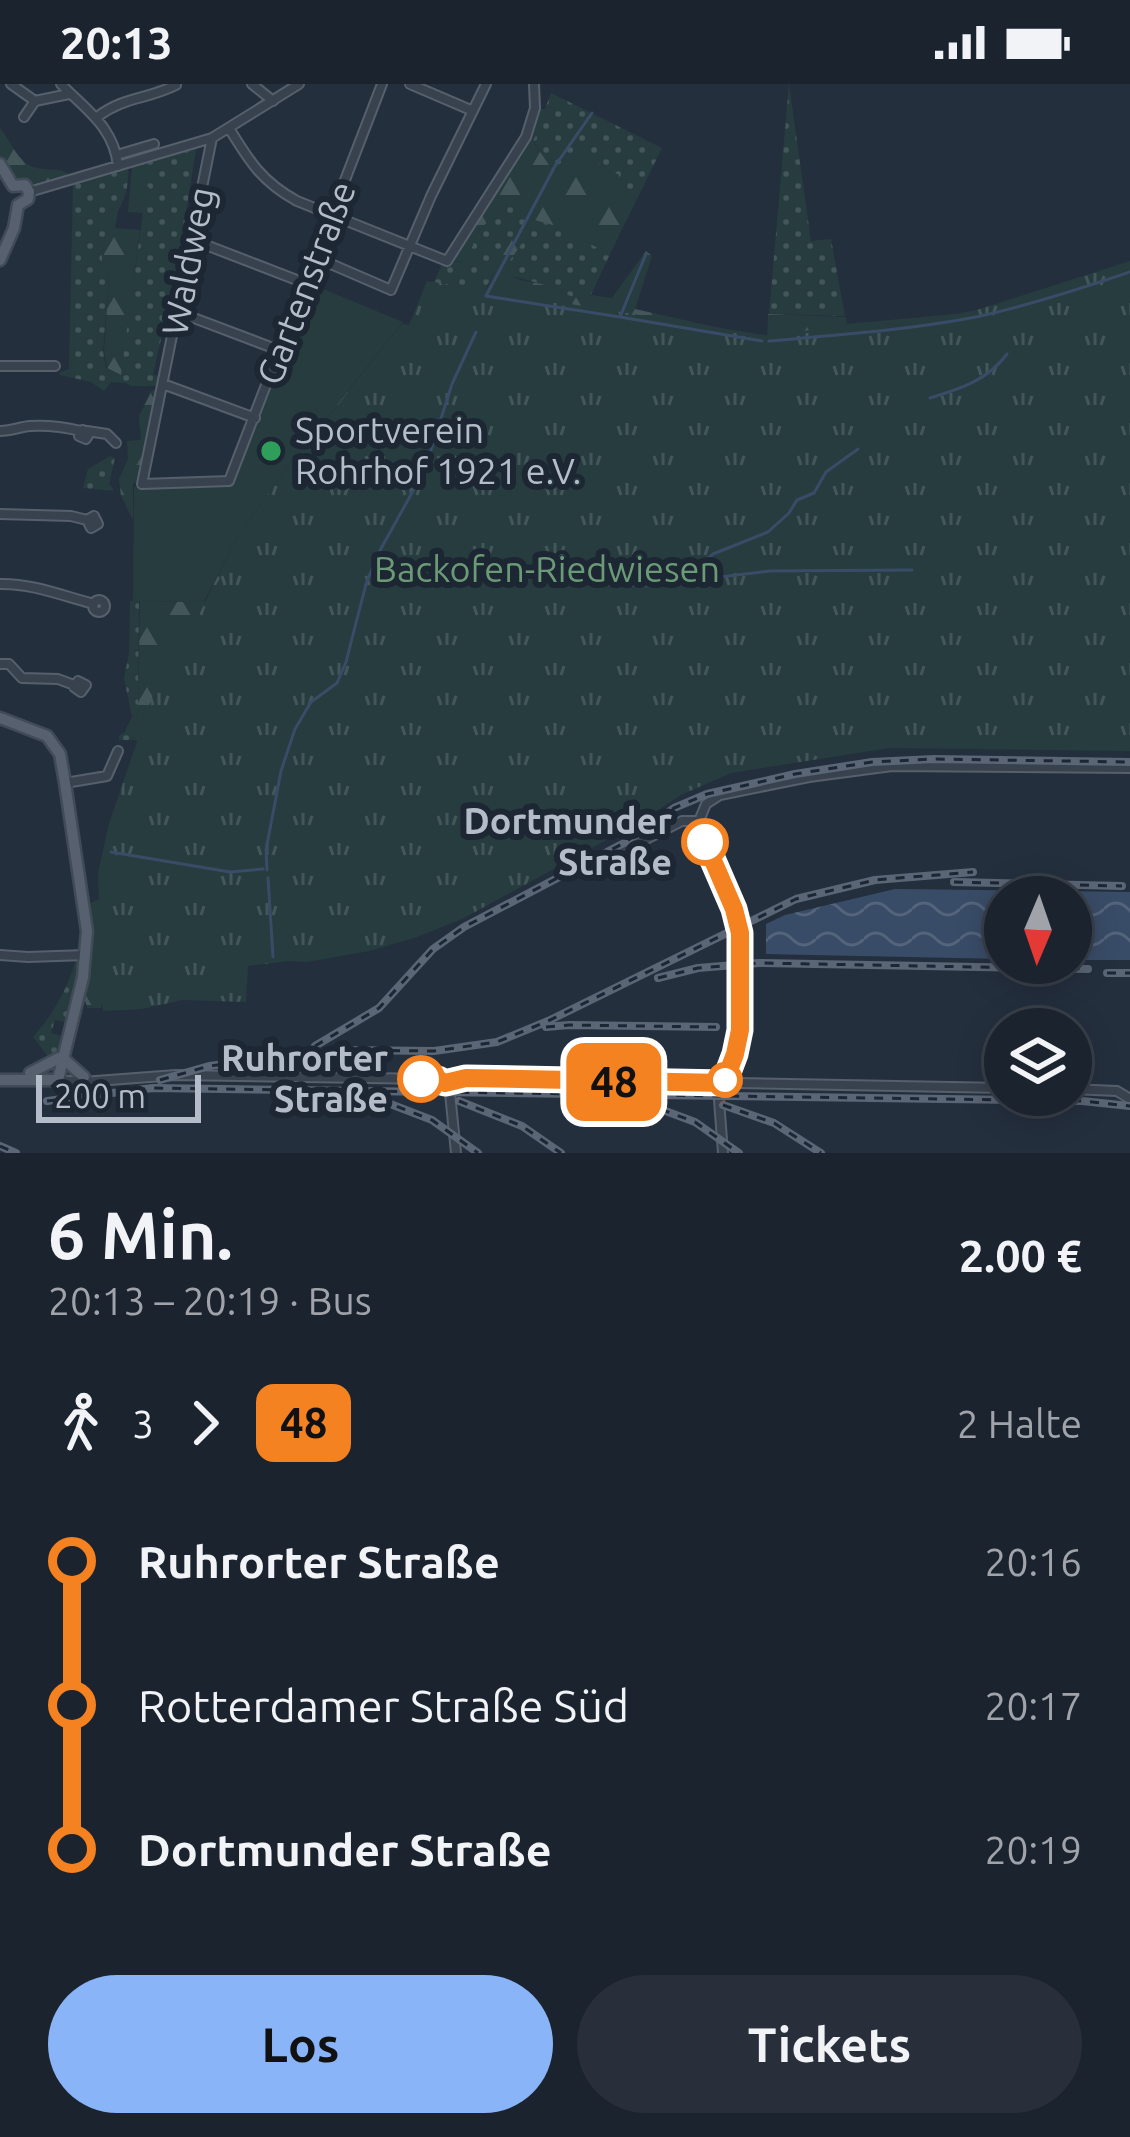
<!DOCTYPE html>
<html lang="de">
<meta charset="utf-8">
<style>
body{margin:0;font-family:Ubuntu,sans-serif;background:#282f3a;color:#f1f3f6;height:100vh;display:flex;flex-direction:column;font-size:45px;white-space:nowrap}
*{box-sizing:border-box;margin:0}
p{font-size:39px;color:#a0a4aa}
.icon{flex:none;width:66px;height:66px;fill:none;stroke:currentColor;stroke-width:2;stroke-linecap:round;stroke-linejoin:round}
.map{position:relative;height:1069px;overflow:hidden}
.sheet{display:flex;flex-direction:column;background:#1b232e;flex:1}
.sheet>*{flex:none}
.badge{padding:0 24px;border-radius:18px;font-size:42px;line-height:78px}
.needle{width:78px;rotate:182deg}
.fabs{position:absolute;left:984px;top:792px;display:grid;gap:24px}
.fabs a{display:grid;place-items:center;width:108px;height:108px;border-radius:50%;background:#1b232e;box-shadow:0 6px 30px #0003,0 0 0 3px #39404a;font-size:60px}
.scale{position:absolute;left:36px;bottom:30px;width:165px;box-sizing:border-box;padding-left:12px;border:6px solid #b4bcc9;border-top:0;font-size:33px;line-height:42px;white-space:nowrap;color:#b4bcc9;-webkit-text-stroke:9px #1d2633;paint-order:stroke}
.map>.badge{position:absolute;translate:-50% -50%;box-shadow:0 0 0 6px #fff}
.legs{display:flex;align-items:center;gap:18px;height:132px;padding:0 48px;font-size:39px}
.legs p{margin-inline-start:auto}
.overview{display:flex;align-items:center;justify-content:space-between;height:204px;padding:0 48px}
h1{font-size:66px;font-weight:700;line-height:90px}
.action{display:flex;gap:24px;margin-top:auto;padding:24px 48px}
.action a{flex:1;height:138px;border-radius:72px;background:#8ab4f8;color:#111;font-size:48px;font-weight:700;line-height:138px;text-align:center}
.action a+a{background:#282f3a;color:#f1f3f6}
ul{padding:0 48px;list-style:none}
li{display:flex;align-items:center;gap:42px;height:144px;font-size:45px}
li i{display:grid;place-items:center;width:18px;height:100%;margin:0 15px;background:currentColor}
li i::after{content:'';width:30px;height:30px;margin:-15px;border:9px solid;border-radius:50%;background:#1b232e}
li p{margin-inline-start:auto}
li:first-child i{background:linear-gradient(#0000 50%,currentColor 0)}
li:last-child i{background:linear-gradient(currentColor 50%,#0000 0)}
.status{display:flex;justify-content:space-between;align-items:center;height:84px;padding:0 60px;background:#1b232e;direction:ltr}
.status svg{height:33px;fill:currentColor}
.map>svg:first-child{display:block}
.grass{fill:url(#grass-dots)}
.forest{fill:url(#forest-firs)}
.park{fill:url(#park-tufts)}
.garden{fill:#263c3f}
.water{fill:url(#water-waves)}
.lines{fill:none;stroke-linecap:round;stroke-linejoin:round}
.stream{stroke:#394c67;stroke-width:3}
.minor-casing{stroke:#565f6c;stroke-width:12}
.major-casing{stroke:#414a57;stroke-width:15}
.minor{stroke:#38414e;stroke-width:8}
.major{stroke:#56606e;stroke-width:10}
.rail-casing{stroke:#5a6575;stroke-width:8}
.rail{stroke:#1d2633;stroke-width:3;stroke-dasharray:9;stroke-linecap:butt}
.line-1-casing{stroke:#fff;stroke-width:27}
.line-1{stroke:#f58220;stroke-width:18}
.leisure-dot{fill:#2e9e5b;stroke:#1d2633;stroke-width:4.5}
.stop-1-dot{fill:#fff;stroke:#f58220;stroke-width:6}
.labels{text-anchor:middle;stroke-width:12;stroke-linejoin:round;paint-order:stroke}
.street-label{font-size:36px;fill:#b4bcc9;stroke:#1d2633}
.poi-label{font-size:36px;fill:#b4bcc9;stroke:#1d2633;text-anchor:start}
.park-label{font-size:36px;fill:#6b9a76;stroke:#1d2633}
.stop-label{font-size:36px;font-weight:bold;fill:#b4bcc9;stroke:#1d2633;text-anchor:end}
</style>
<div class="status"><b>20:13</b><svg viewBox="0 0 49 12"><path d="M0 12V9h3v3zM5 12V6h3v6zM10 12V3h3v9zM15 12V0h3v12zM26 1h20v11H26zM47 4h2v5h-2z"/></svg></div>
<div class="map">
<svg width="1130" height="1069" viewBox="0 0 1130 1069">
<defs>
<pattern id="grass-dots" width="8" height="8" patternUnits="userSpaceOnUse" patternTransform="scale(3)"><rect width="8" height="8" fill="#263c3f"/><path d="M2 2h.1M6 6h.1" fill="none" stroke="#435659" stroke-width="1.8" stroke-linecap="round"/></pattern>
<pattern id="forest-firs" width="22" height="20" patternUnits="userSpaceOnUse" patternTransform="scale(3)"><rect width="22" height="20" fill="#263c3f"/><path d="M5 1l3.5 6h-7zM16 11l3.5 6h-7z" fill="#435659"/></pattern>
<pattern id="park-tufts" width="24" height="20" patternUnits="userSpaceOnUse" patternTransform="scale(3)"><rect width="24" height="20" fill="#263c3f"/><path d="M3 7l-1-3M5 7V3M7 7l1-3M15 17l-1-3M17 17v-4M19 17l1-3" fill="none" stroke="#435659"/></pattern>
<pattern id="water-waves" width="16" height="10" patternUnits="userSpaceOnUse" patternTransform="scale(3)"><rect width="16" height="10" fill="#394c67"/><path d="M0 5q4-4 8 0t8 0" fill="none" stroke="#53647b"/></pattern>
</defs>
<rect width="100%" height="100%" fill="#242f3e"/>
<path class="grass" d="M789 0 811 157 831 155 845 232 769 230Z
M551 9 662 64 636 117 614 108 618 91 582 71 555 82 549 81 533 56 542 39 536 38 539 25H545Z
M196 65 178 180 153 291 162 292 160 302H131L126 299 111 298 104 307 91 298 60 291 59 289 69 285 73 100 128 84C129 100 126 113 118 127L109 124 102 175 109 192 103 267 106 284 120 291 143 129 147 119 144 80Z
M508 113 531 135 556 142 610 170 591 211 586 214 572 213 542 200 511 192 506 182 511 172 497 181 486 204 472 211 430 207 443 178H467L476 151Z
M110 372 115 374 109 400 114 407 83 404 88 385Z
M130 517H139L138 623 133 656H119V652L124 649 132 633 124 594 129 569Z
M76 875 80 878 79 886 65 938 55 936 51 949 61 952 58 965 52 972 47 971 33 953C54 929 67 906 76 875Z"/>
<path class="forest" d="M536 38H543L533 57 549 81 555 82 582 71 619 91 614 108 636 117 610 170 556 142 531 135 508 114 476 151 467 178 450 177Z
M0 44C10 56 18 78 33 83 48 88 59 82 72 92L35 101 14 95 0 73Z
M144 80 146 100 155 111 143 129 128 128 132 83Z
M108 124 118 127 115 144 140 146 121 291 107 284 104 267 109 192 102 176Z
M521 141H535L506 182 511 192 520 196 542 200 572 213 586 214 591 211 612 214 646 167 652 172 635 225 764 254 472 211 487 204 497 181Z
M418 220 428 222 101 924H87L85 916 93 867 91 819 99 815 143 657 133 656 138 623 140 517 205 518 233 461 264 415 292 377 402 240 409 241Z
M1033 223 767 258 768 230 846 233 847 240Z
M152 306H159L140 399H133V436L121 412 119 395 128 375 127 357 141 356 139 332Z"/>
<path class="park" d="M1130 177V667L889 664 731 689 681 711 641 737 464 834 417 853 369 867 307 878 288 877 248 882 246 918 183 916 142 925 103 927 98 789 109 740 160 590 210 512 264 415 400 242H409L427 197 764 251 946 232 977 226Z"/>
<path class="garden" d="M311 200 403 238 292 377 264 415 233 461 204 518 133 517 134 403 233 396Z"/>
<path class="water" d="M895 805 1130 808V876H1071V813H1005V875L766 870V840L785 831Z"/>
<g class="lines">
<path class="stream" d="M592 29 555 82 486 212 620 233
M646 170 620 233 762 257
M769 257C838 251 908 246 976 233 1028 222 1080 205 1130 188
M930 314C960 305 988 296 1007 270
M686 493 713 470 768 448 789 429 797 416 814 409 826 388 858 365
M564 498 643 502 770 487 912 486
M111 768 230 788 263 785
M267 786 266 766 281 687 295 645 311 618 337 599 346 578 366 500 378 470 413 407 430 369 452 300 476 248
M268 794 273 873"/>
<defs>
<path id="minor" d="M11 0 35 17 69 10
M61 0C86 26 114 43 118 82
M252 0 273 17
M410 0 473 27
M24 33 35 17
M97 33C125 12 146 16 176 1
M229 44C249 77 262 98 297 117L447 177 526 53 535 24 534 0
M212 54 142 400 229 397 382 0
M117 71 154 60
M29 108 212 54 299 0
M193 156 307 200
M317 174 391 206 431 112 486 0
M178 228 281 267
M0 282H55
M163 300 255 334
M83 346 89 350 86 355 79 352Z
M0 347C12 347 19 343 30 342 47 341 64 343 81 347
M87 347 107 350 116 359
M0 430 71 432 87 436
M94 432 98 440 91 444 87 436Z
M0 500C31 499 63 512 94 520
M93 522a6 6 0 1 1 12 0a6 6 0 1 1-12 0Z
M0 580H9L22 594 58 595 74 601
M78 597 86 601 81 608 74 603Z
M65 699 107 692 118 667
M699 737 706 720 720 711 809 693 892 682 1130 684
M699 737 702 752 734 825 740 845 739 946 735 970 719 1016 723 1069
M593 782 682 737H699
M0 871 28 873 86 871
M58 996 83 998 176 991 431 995 445 999 466 994 1005 1004
M445 999 450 1009 456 1069
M1071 1005 1117 1007 1130 1015"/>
<path id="major" d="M0 80 13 102
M13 102 25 101 29 108 28 115 18 121
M0 176 14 144 18 121
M0 634 47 652 60 670 65 699 87 847 83 893 58 996
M65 976 84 993
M30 989 59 974
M0 996H58"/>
</defs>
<use href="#minor" class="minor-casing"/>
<use href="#major" class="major-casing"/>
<use href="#minor" class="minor"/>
<use href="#major" class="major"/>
<defs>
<path id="rail" d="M954 798 1122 802
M1107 889H1130
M658 894 698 884 759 879 1088 885
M546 943 569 941 716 943
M315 962 379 924 433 865 464 843 624 759 674 724 707 710 795 690 872 678 934 675 1130 678
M160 996 209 982 341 966 434 967 497 958 548 937 796 815 875 796 973 788
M380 1016 432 1036 478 1069
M47 1017 153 1004 1082 1017 1130 1022
M459 1017 522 1042 561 1069
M644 1019 695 1038 739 1069
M723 1021 774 1039 821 1069
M0 1062 16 1069"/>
</defs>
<use href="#rail" class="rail-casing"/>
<use href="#rail" class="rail"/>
</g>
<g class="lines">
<defs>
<path id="line-1" d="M421 995H438L445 999 466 994 724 999 735 970 740 946V849L734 825 705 758"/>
</defs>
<use href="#line-1" class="line-1-casing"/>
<use href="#line-1" class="line-1"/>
</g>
<circle class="leisure-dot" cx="271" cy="367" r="12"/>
<g class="stop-1-dot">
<circle cx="705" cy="758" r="21"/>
<circle cx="421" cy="995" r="21"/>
<circle cx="725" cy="996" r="15"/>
</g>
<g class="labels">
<g class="street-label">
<text transform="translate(188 177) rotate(-79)" y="13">Waldweg</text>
<text transform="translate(306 199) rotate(-69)" y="13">Gartenstraße</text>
</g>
<g class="poi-label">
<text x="295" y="359">Sportverein<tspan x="295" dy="41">Rohrhof 1921 e.V.</tspan></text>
</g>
<g class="park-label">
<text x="547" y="498">Backofen-Riedwiesen</text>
</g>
<g class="stop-label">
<text x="672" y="750">Dortmunder<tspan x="672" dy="41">Straße</tspan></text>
<text x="388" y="987">Ruhrorter<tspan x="388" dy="41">Straße</tspan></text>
</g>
</g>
</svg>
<div class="fabs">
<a><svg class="needle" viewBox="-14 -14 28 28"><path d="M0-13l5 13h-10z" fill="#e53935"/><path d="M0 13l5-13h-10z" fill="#a0a4aa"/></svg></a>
<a><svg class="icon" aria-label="layers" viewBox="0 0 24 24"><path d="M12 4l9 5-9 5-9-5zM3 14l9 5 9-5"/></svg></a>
</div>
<div class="scale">200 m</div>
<b class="badge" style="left:614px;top:998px;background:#f58220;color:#111">48</b>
</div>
<section class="sheet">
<div class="overview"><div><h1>6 Min.</h1><p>20:13 – 20:19 · Bus</p></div><b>2.00 €</b></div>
<div class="legs"><svg class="icon" aria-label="walk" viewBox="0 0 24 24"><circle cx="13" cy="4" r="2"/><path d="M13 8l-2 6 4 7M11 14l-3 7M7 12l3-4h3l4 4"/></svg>3<svg class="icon" aria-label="forward" viewBox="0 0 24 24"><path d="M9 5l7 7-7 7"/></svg><b class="badge" style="background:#f58220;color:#111">48</b><p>2 Halte</p></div>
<ul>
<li><i style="color:#f58220"></i><b>Ruhrorter Straße</b><p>20:16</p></li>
<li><i style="color:#f58220"></i><span>Rotterdamer Straße Süd</span><p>20:17</p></li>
<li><i style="color:#f58220"></i><b>Dortmunder Straße</b><p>20:19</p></li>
</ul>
<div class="action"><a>Los</a><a>Tickets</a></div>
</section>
